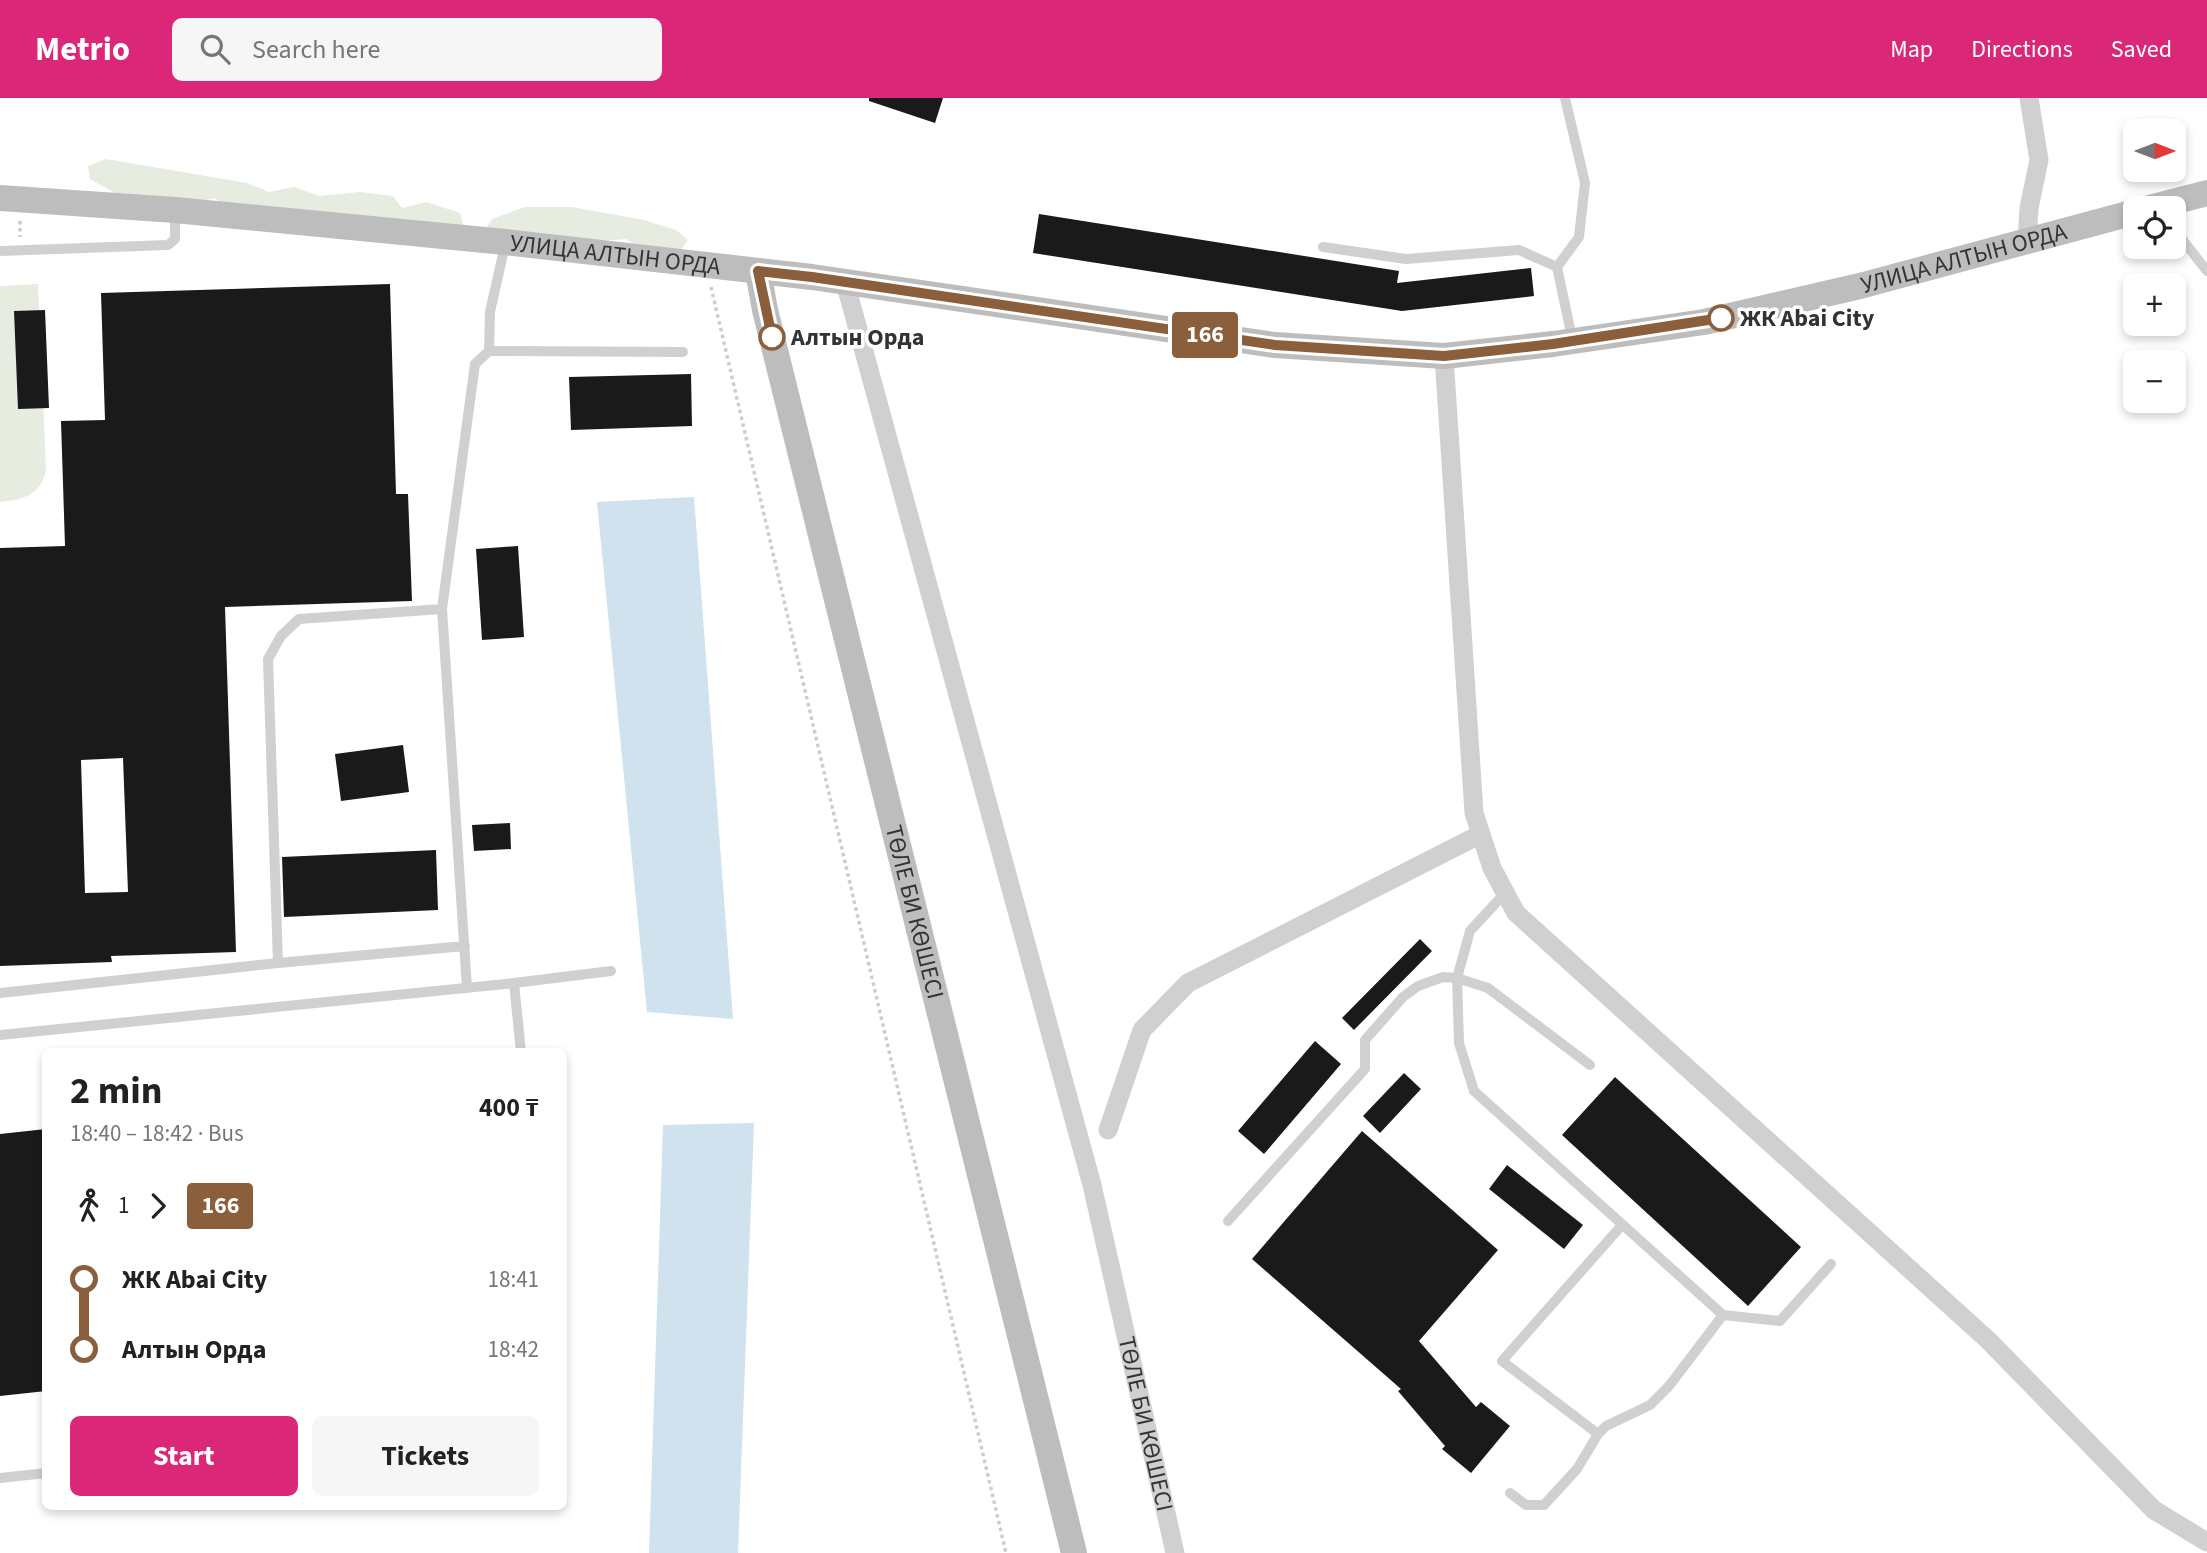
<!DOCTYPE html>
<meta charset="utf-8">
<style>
body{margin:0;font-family:"Source Sans 3",sans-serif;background:#f6f6f6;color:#222;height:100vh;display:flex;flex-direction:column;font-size:26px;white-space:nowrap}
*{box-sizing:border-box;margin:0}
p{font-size:23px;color:#767676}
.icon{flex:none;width:38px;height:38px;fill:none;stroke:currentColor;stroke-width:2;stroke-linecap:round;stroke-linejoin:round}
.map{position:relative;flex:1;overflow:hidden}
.sheet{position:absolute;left:42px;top:950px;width:525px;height:462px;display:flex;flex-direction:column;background:#fff;border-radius:10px;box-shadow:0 4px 10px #0003}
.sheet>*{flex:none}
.badge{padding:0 14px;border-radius:5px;font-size:24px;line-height:46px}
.needle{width:46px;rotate:90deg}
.controls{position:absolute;left:2123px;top:21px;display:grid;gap:14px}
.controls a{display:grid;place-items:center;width:63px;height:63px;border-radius:10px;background:#fff;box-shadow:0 4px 10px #0003;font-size:35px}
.map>.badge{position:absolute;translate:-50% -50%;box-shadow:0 0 0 4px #fff}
.legs{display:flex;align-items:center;gap:10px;height:77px;padding:0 28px;font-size:23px}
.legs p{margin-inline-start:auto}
.headline{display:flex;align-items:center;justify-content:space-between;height:119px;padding:0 28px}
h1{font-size:38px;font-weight:700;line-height:52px}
.button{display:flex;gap:14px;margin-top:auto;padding:14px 28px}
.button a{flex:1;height:80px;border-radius:10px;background:#db2777;color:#fff;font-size:28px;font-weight:700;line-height:80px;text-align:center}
.button a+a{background:#f6f6f6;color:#222}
ul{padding:0 28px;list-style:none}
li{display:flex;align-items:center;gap:24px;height:70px;font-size:26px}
li i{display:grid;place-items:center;width:10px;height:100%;margin:0 9px;background:currentColor}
li i::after{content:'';width:18px;height:18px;margin:-9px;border:5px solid;border-radius:50%;background:#fff}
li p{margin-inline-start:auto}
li:first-child i{background:linear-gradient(#0000 50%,currentColor 0)}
li:last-child i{background:linear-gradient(currentColor 50%,#0000 0)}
header{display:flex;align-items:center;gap:42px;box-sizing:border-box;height:98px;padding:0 35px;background:#db2777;color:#fff}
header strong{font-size:33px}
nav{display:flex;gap:38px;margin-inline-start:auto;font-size:24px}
.search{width:490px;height:63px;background:#f6f6f6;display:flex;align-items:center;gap:18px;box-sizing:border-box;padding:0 24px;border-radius:10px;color:#767676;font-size:26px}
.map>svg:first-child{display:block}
.green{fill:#e6ecdf}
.water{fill:#cfe2ee}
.building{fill:#1a1a1a;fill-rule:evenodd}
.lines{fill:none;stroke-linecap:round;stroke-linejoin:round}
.path{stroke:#cdcdcd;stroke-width:3.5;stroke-dasharray:3.5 3.5;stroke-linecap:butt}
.service{stroke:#d0d0d0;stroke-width:10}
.minor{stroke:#d0d0d0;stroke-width:19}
.secondary{stroke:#bdbdbd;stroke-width:26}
.line-1-casing{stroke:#fff;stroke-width:16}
.line-1{stroke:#8b5e3c;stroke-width:10}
.stop-1-dot{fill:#fff;stroke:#8b5e3c;stroke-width:3.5}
.labels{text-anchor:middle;stroke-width:7;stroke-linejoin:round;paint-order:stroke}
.street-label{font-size:24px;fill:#333;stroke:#fff}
.stop-label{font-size:24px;font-weight:bold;fill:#333;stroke:#fff;text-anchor:start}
</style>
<header>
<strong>Metrio</strong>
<div class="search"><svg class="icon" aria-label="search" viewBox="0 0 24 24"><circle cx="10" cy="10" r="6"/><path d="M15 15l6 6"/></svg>Search here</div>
<nav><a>Map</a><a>Directions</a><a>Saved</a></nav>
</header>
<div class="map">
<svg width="2207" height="1455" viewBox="0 0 2207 1455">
<rect width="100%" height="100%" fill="#fff"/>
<path class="green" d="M106 61 247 85 269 94 294 89 320 98 360 94 393 98 402 110 427 104 460 115 463 127 456 133 227 110 215 100 196 104 115 95 90 81 88 68Z
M525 109H572L644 122 676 132 688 142 679 154 642 152 626 141 601 143 485 133 492 121Z
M38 186 46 372C41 396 24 402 0 404V188Z"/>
<path class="water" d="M694 399 733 921 647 914 597 404Z
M754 1025 738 1455H649L663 1027Z"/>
<path class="building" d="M869 0H943L935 25 869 3Z
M1039 116 1399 173 1397 185 1531 170 1534 198 1402 213 1033 155Z
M390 186 396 396H408L412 503 225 509 236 854 111 858 112 864 0 868V450L65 448 61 323 105 322 101 195ZM123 660 128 794 85 795 81 662Z
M45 212 49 310 18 311 14 213Z
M691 276 692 328 571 332 569 279Z
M518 448 524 539 482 542 476 451Z
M403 647 409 694 341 703 335 656Z
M510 725 511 751 474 753 472 727Z
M436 752 438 812 284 819 282 759Z
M1420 841 1432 853 1354 932 1342 920Z
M1315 943 1341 966 1264 1056 1238 1033Z
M1404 975 1421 991 1380 1035 1363 1018Z
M1615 979 1801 1149 1748 1208 1562 1037Z
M46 1031V1293L0 1298V1036Z
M1362 1033 1498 1152 1419 1243 1476 1309 1481 1304 1510 1328 1471 1375 1442 1351 1445 1348 1398 1293 1401 1291 1252 1161Z
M1507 1067 1583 1127 1564 1151 1489 1091Z"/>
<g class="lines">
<path class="path" d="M20 123V139
M711 189 1006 1455"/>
<path class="service" d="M1565 0 1585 85 1579 139 1557 169 1572 240
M2174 131 2207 173
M1323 149 1406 161 1519 152 1557 169
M0 153 168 147 175 141V113
M489 253 490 214 505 147
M1505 795 1470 833 1457 880 1459 945 1474 993 1723 1217 1669 1288 1650 1307 1606 1328 1598 1336 1577 1371 1544 1407H1526L1510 1395
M278 865 268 561 281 538 299 521 442 511
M467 890 442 511 475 266 489 253 683 254
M0 895 278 865 465 848
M0 937 514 885
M521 954 514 885 611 873
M1228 1123 1365 971V942L1403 899 1418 888 1443 879 1457 880 1488 890 1590 967
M1723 1217 1780 1223 1831 1166
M1598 1336 1502 1263 1622 1127
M0 1380 46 1375"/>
<g class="minor">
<path d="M2027 143 2029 110 2039 62 2029 0"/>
<path id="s1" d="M845 184 1092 1087 1175 1455"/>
<path d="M1444 258 1474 715 1492 770 1516 815 1988 1242 2154 1412 2207 1444"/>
<path d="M1108 1032 1142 932 1188 885 1481 736"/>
</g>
<g class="secondary">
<path id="s2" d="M0 100 175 112 505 144 812 179 1275 247 1444 258 1553 246 1704 224 1860 188 2135 114"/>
<path d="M2149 110 2207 95"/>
<path id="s3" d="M758 173 765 212 1074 1455"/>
</g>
</g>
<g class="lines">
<defs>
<path id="line-1" d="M772 239 758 173 812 179 1275 247 1444 258 1553 246 1721 220"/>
</defs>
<use href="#line-1" class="line-1-casing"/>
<use href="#line-1" class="line-1"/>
</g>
<g class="stop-1-dot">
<circle cx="1721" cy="220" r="12"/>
<circle cx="772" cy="239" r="12"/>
</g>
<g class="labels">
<g class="street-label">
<text dy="8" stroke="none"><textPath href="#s2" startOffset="618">УЛИЦА АЛТЫН ОРДА</textPath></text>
<text dy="8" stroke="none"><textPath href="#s2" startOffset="1983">УЛИЦА АЛТЫН ОРДА</textPath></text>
<text dy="8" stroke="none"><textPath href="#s3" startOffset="660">ТӨЛЕ БИ КӨШЕСІ</textPath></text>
<text dy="8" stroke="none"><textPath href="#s1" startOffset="1181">ТӨЛЕ БИ КӨШЕСІ</textPath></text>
</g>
<g class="stop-label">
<text x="1740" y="228">ЖК Abai City</text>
<text x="791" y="247">Алтын Орда</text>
</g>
</g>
</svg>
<div class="controls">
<a><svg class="needle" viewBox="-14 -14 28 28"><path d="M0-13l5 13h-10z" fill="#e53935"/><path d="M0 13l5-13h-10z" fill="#767676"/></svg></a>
<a><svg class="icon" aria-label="locate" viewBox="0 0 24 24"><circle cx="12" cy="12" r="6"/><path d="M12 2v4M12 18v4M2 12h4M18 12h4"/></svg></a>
<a>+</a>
<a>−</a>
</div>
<b class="badge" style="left:1205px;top:237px;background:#8b5e3c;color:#fff">166</b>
<section class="sheet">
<div class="headline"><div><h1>2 min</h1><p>18:40 – 18:42 · Bus</p></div><b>400 ₸</b></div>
<div class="legs"><svg class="icon" aria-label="walk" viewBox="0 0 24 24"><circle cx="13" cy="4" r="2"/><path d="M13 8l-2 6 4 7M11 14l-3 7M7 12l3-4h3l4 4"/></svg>1<svg class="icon" aria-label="forward" viewBox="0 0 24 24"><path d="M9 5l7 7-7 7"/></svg><b class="badge" style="background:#8b5e3c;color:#fff">166</b></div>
<ul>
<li><i style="color:#8b5e3c"></i><b>ЖК Abai City</b><p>18:41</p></li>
<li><i style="color:#8b5e3c"></i><b>Алтын Орда</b><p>18:42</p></li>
</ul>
<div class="button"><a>Start</a><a>Tickets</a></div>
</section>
</div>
